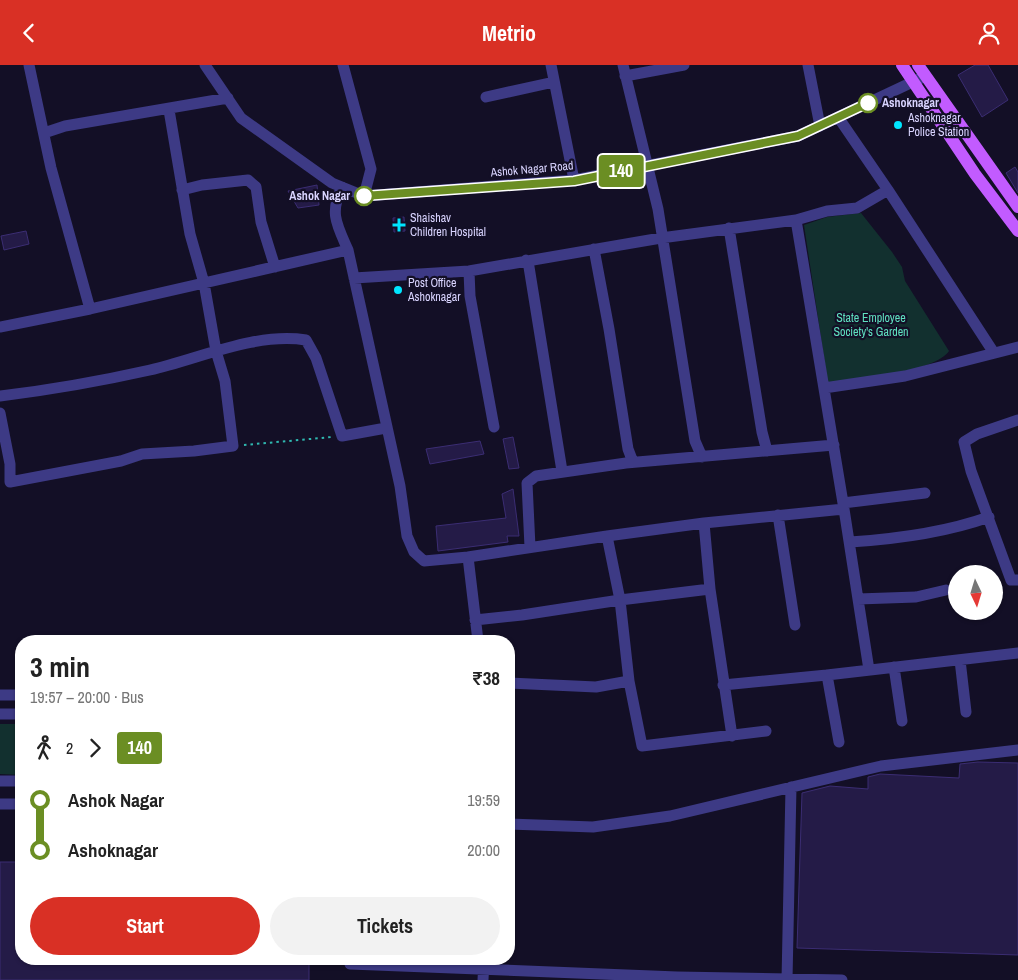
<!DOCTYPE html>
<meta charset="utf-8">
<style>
body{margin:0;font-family:"Archivo Narrow",sans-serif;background:#f2f2f2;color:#222;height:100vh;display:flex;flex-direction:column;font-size:19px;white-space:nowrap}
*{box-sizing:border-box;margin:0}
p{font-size:16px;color:#767676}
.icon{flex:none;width:28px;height:28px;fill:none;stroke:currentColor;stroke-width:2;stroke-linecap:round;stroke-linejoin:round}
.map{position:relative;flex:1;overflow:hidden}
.details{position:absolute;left:15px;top:570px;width:500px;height:330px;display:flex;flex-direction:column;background:#fff;border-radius:20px;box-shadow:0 1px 4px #0004}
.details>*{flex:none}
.badge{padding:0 10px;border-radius:4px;font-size:18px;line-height:32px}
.needle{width:32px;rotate:176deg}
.buttons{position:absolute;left:948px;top:500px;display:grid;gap:10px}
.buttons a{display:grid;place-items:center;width:55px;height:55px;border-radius:50%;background:#fff;box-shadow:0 1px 4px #0004;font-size:25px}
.map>.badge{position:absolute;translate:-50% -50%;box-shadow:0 0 0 2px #fff}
.legs{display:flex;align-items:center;gap:8px;height:55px;padding:0 15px;font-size:16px}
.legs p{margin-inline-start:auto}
.overview{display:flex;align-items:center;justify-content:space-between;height:85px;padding:0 15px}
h1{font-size:28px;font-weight:700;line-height:38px}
.action{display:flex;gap:10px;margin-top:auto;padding:10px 15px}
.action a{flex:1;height:58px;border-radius:30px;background:#d93025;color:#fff;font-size:20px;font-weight:700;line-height:58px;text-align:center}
.action a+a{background:#f2f2f2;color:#222}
ul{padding:0 15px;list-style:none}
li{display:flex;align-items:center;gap:18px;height:50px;font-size:19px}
li i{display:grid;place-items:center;width:8px;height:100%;margin:0 6px;background:currentColor}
li i::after{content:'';width:12px;height:12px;margin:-6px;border:4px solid;border-radius:50%;background:#fff}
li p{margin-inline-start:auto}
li:first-child i{background:linear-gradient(#0000 50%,currentColor 0)}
li:last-child i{background:linear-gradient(currentColor 50%,#0000 0)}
header{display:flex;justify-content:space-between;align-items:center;height:65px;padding:0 15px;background:#d93025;color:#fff;font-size:22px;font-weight:700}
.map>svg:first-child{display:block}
.green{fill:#12302f}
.building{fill:#241b47;stroke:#3b2d73}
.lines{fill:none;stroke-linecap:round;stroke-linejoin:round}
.path{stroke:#2fb8b0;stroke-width:2;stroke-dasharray:2.5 4;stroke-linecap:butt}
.minor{stroke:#3d3a85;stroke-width:11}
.major{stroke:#c25bff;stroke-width:12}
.line-1-casing{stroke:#fff;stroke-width:11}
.line-1{stroke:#6b8e23;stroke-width:8}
.stop-1-dot{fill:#fff;stroke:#6b8e23;stroke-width:2.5}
.poi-dot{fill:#00e5ff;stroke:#130f26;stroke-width:2}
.labels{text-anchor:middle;stroke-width:4.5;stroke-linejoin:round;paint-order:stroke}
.stop-label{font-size:12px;font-weight:bold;fill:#d9d4ff;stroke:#130f26;text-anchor:start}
.poi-label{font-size:12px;fill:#d9d4ff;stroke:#130f26;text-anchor:start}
.street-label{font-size:12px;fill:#d9d4ff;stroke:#130f26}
.park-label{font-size:12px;fill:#5fe0c0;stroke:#130f26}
</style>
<header><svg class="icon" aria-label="back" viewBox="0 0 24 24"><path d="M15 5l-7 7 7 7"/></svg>Metrio<svg class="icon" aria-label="person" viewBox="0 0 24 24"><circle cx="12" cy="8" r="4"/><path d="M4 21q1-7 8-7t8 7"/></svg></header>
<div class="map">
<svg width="1018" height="915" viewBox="0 0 1018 915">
<rect width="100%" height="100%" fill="#130f26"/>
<path class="green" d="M861 148 892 187 902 202 905 216 949 286C935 307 855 315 828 319L804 160 827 152Z
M0 659H21V710L0 709Z"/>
<path class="building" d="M975 0H988L1008 35 982 52 958 10Z
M1015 102 1018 107V128L1006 108Z
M317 120 319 140 298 143 288 126Z
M404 152 405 166 394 167 393 153Z
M26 166 29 179 4 185 1 171Z
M513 372 519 403 509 404 503 374Z
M480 376 484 389 430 399 426 384Z
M513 424 519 471H507L508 477 438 486 436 461 506 453 502 429Z
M978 697 1018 698V890L797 883 802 728 830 721 868 724V712L880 709 959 713 960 699Z
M0 797H21V894H309V915H0Z"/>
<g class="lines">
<path class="path" d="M244 380 332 372"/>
<path class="minor" d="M29 0 51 103 90 244 348 185
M205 0 241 53 332 118 364 131 574 115 798 71 921 13
M343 0 371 104 364 131
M551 0 574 115
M623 0 658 144 695 376 702 392
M808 0 820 61
M625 11 684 0
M486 32 554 17
M838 52 888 125 857 143 827 146 796 155 844 444
M44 68 65 61 228 33
M342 122C329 148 337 160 348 185L400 421 407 471 414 487 424 496 468 492
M182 125 202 120 248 115 256 122 261 157 275 202
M888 125 994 288
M729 163 762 367 767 386
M594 184 609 264 628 384 633 397
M526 195 529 202 562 406
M469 206 470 231 494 362
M354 213 469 206 661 173 796 155
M0 262 90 244
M824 323 905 311 1018 282
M0 331C50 325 101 316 150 305 199 294 255 267 306 275L316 293 342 371 386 363
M0 348 10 399V417L121 396 142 389 194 386 233 381 225 316 216 286 204 218 190 169 169 45
M1018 355 977 369 964 377 971 406 1011 515H1018
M843 438 925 428
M778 450 795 560
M704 458 710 524
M850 477C897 474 944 468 989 452
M530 482 527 418 536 411 626 398 834 380
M858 534 916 532 946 525
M475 555 522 550 620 535 607 471 704 458 844 444 869 605
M478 576 468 492 607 471
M960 595 966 647
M894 602 902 656
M509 618 596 622 629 616
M723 620 827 610
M0 630H21
M0 649H21
M732 671 710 524 620 535 629 616 642 681 766 666
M839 677 827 610 1018 588
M0 716H21
M0 739H21
M509 759 593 762 670 751 881 701 1018 685
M350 899 677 912 842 915
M483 915 484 894
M787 915 791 722"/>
<path class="major" d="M902 0 975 109 1018 166
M918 0 1018 142"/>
</g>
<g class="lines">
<defs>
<path id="line-1" d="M364 131 574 116 798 71 868 38"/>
</defs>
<use href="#line-1" class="line-1-casing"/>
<use href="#line-1" class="line-1"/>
</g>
<g class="stop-1-dot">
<circle cx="868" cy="38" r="9"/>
<circle cx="364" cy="131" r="9"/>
</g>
<g class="poi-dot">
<circle cx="898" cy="60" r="5"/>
<path d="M396.5 152.5h5v5h5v5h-5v5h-5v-5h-5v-5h5z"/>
<circle cx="398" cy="225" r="5"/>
</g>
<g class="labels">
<g class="stop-label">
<text x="882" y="42">Ashoknagar</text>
<text x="350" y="135" text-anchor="end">Ashok Nagar</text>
</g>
<g class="poi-label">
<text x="908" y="57">Ashoknagar<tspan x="908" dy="14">Police Station</tspan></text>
<text x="410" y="157">Shaishav<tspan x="410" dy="14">Children Hospital</tspan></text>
<text x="408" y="222">Post Office<tspan x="408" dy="14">Ashoknagar</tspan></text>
</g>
<g class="street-label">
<text transform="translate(532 104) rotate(-5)" y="4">Ashok Nagar Road</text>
</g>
<g class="park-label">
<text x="871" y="257">State Employee<tspan x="871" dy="14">Society's Garden</tspan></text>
</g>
</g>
</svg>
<div class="buttons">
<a><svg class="needle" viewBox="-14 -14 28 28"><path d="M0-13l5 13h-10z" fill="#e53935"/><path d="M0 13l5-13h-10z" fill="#767676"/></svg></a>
</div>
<b class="badge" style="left:621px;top:106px;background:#6b8e23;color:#fff">140</b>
<section class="details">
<div class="overview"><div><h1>3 min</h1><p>19:57 – 20:00 · Bus</p></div><b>₹38</b></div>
<div class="legs"><svg class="icon" aria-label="walk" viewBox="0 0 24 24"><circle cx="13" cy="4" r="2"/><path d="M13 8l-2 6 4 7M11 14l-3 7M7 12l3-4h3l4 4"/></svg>2<svg class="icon" aria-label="forward" viewBox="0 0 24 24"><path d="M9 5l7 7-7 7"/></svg><b class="badge" style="background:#6b8e23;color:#fff">140</b></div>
<ul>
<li><i style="color:#6b8e23"></i><b>Ashok Nagar</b><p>19:59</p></li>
<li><i style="color:#6b8e23"></i><b>Ashoknagar</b><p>20:00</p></li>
</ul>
<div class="action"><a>Start</a><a>Tickets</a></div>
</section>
</div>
